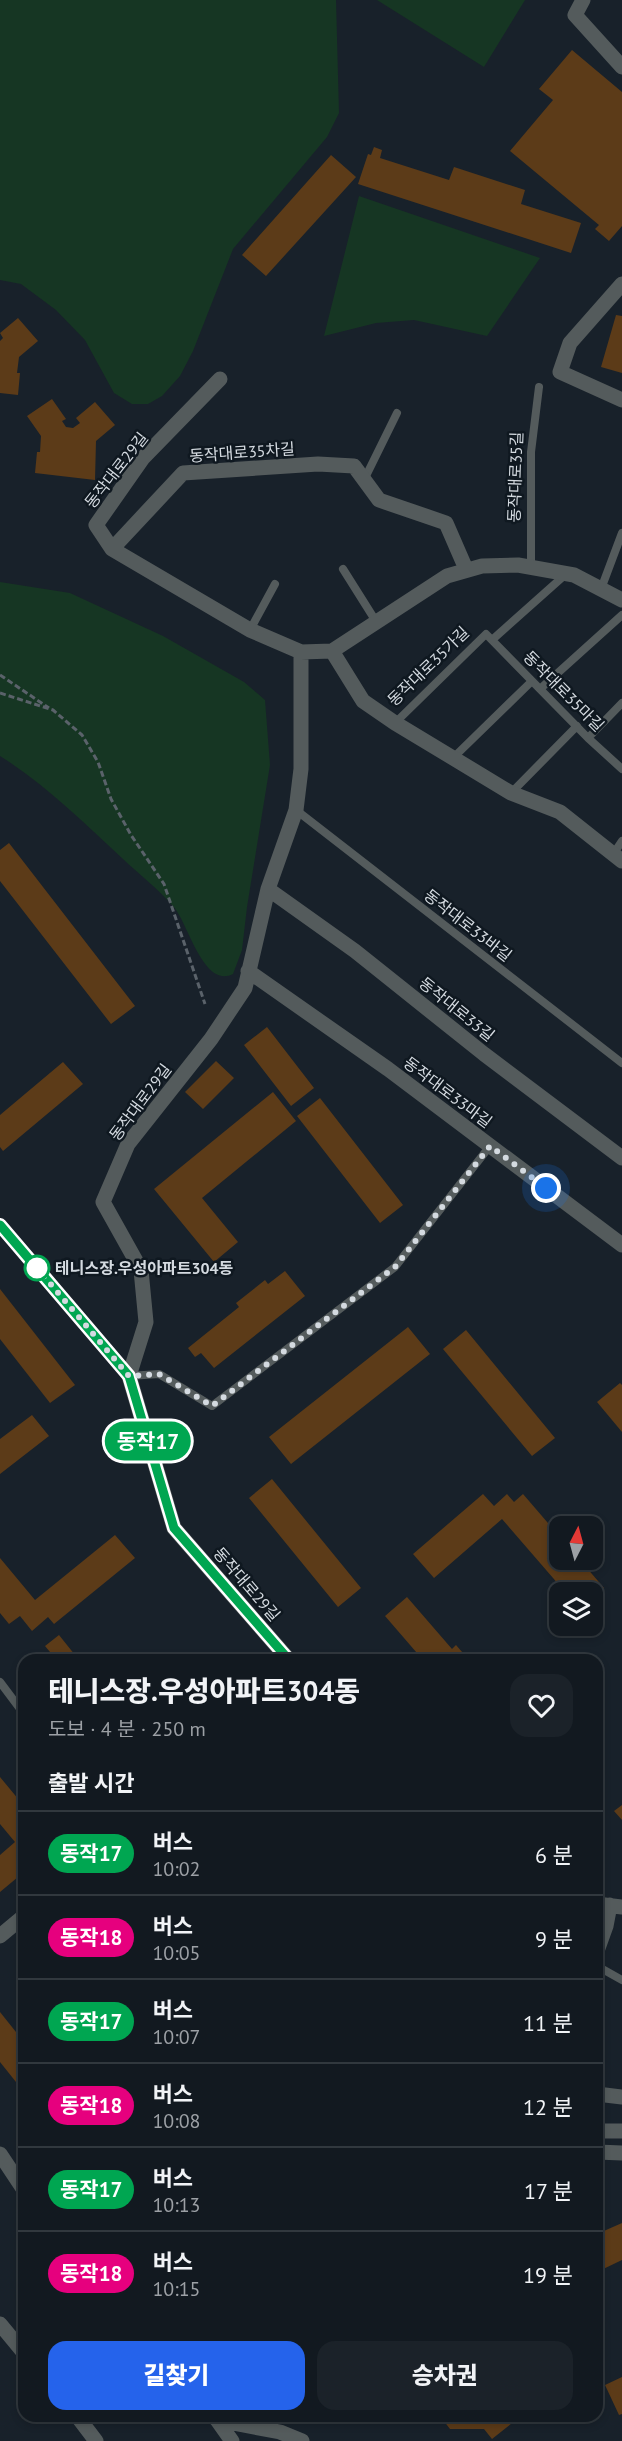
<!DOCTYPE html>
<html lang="ko">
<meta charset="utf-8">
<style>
body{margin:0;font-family:"PT Sans","Noto Sans KR",sans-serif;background:#1b2229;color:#f1f3f6;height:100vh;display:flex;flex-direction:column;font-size:22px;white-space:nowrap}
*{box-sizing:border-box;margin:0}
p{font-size:20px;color:#9ca0a5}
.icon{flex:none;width:33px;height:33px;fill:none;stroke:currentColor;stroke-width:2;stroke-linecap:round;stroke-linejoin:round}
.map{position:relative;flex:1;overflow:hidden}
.details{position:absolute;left:18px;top:1654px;width:585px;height:768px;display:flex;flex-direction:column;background:#121920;border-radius:18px;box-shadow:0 3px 9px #0003,0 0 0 2px #31383e}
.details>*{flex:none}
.badge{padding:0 12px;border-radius:20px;font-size:21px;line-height:39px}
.needle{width:39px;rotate:6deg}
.controls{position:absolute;left:549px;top:1516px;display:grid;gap:12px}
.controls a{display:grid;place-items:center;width:54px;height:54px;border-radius:12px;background:#121920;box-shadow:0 3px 9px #0003,0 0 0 2px #31383e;font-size:30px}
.you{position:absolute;width:30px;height:30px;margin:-15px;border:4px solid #fff;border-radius:50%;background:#1a73e8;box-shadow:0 0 0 9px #1a73e833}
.map>.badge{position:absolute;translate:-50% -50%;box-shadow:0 0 0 3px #fff}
h2{padding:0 30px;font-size:22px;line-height:54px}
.round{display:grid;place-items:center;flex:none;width:63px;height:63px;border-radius:18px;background:#1b2229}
.summary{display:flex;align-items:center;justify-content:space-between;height:102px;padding:0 30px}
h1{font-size:28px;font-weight:800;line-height:45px}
.button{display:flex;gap:12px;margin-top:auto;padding:12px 30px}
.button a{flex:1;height:69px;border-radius:18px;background:#2563eb;color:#fff;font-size:24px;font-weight:800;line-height:69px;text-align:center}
.button a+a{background:#1b2229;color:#f1f3f6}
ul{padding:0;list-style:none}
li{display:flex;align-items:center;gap:18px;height:84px;padding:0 30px;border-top:2px solid #31383e}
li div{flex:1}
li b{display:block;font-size:22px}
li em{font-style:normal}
li .badge{min-width:66px;font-weight:700;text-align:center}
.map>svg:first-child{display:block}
.green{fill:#163623}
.building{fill:#5c3b18}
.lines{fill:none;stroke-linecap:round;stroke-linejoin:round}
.path{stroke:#5a626a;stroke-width:3;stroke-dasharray:6 3;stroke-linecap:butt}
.lane{stroke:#545b5c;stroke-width:8}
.street{stroke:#545b5c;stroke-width:15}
.line-casing{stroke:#fff;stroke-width:14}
.line{stroke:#00a651;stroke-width:9}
.walk{stroke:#d4dae0;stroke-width:6;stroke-dasharray:0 10.8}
.stop-dot{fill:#fff;stroke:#00a651;stroke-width:3}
.labels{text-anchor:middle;stroke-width:5;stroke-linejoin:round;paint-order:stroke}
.street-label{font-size:16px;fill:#d4dae0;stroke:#0f1820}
.stop-label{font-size:16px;font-weight:bold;fill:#d4dae0;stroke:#0f1820;text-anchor:start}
</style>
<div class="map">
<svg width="622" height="2441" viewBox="0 0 622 2441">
<rect width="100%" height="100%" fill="#18212a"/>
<path class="green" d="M0 0H336L339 113 327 137 233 249 193 351 180 376 162 396 148 404H132L114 393 85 340 56 310 21 284 0 280Z
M377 0H525L484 67Z
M359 196 540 258 487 336 414 320 376 323 324 336Z
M0 582 70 593 163 636 244 682 265 700 270 765 247 907 242 950 233 974C203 989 188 922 173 906 158 889 139 874 123 859 84 823 45 784 0 756Z"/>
<path class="building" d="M572 50 622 92V226L609 241 595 229 599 225 510 151 553 100 539 89Z
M374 147 382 150 380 158 449 180 454 167 525 190 521 204 581 223 571 253 358 184 368 154 371 155Z
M331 155 356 177 266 276 242 255Z
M616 315 622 316V373L601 367Z
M18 318 38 341 19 357 17 373H20L18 395 0 393V341L3 338 0 333Z
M52 399 66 419 62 421 66 427 73 428 80 423 76 418 95 402 115 425 96 441 95 480 35 473 37 452H40L41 436 27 416Z
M9 843 135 1006 111 1024 0 881V850Z
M267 1027 314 1088 291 1106 244 1045Z
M216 1061 234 1078 203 1109 185 1092Z
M63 1062 83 1084 3 1151 0 1147V1115Z
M273 1092 296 1121 202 1198 238 1242 214 1262 154 1189Z
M320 1098 403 1205 380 1223 297 1116Z
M285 1271 305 1296 214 1368 201 1353 195 1357 188 1348 239 1307 236 1303 265 1280 268 1284Z
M0 1289 75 1385 50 1403 0 1339Z
M408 1327 430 1354 291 1464 269 1437Z
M466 1330 555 1438 532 1456 443 1349Z
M620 1383 622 1385V1432L597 1402Z
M32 1415 49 1436 0 1474V1439Z
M272 1479 361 1588 338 1607 249 1498Z
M483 1494 494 1506 507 1494 514 1502 523 1494 560 1537V1560H580L604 1588 592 1598V1593H566L502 1519 434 1578 413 1554Z
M115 1535 135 1558 54 1624 48 1617 32 1631 20 1616 9 1624 0 1613V1558L35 1600Z
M407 1597 452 1649 456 1645 469 1660H423L385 1616Z
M59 1635 79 1660H39L50 1652 45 1646Z
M0 1777 24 1806V1872L0 1892V1855L15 1842 0 1824Z
M622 1805V1820L614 1811Z
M0 2012 24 2042V2087H20L0 2062Z
M622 2223V2260L597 2272V2234Z
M622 2377V2414L619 2415 605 2385Z
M440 2416H521L492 2439 484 2429H450Z"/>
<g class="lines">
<path class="path" d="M0 675 49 708
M0 693 53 710 82 735 98 762 111 799 131 835 164 884 205 1004"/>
<path class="lane" d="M365 478 397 413
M531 568V452L539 387
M343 569 377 623
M601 589 622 533
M250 630 275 584
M492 640 566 574
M540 689 622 615
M395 723 486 634 588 738 622 769
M588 738 622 703
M454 757 532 681
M511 793 577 726
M296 810 622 1063
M614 853 622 841
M0 1225 129 1376 159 1374 212 1406 395 1267 490 1146
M0 1682 24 1714
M597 1966 622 1980"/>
<path class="street" d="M583 0 575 15 622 67
M622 284 570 343 560 372 622 400
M220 379 143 458 96 525 112 549 250 630 301 652V769L296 810 268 889 245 988 211 1039 128 1144 103 1202 141 1270 146 1322 129 1376 174 1528 289 1660
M112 549 183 473 318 464 354 466 379 500 446 523 466 569
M332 651 363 701 395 723 511 793 560 812 622 861
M301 652 332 651 447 576 482 566 518 565 574 575 622 600
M268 889 355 951 484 1054 622 1158
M248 971 388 1069 622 1245
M597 1904 622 1907
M0 1936 24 1916
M597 1951 606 1926 610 1905
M597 2094 622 2097
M597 2131H622
M597 2152 622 2153
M0 2154 24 2190
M0 2324 24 2353
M77 2416 96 2441
M213 2416 217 2420 280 2432 302 2441
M217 2420 232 2441"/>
</g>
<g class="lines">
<defs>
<path id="line" d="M0 1225 129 1376 174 1528 289 1660"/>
</defs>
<use href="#line" class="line-casing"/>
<use href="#line" class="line"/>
<path class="walk" d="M37 1268 129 1376 159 1374 212 1406 395 1267 490 1146 546 1188"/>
</g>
<circle class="stop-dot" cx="37" cy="1268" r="12"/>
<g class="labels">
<g class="street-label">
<text transform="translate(242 452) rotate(-4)" y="6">동작대로35차길</text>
<text transform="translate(116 470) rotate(-52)" y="6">동작대로29길</text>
<text transform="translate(515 477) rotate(-88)" y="6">동작대로35길</text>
<text transform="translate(428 666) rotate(-44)" y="6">동작대로35가길</text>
<text transform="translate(564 691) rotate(45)" y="6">동작대로35마길</text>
<text transform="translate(468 925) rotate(38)" y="6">동작대로33바길</text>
<text transform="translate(457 1009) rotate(39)" y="6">동작대로33길</text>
<text transform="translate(448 1092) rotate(37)" y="6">동작대로33마길</text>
<text transform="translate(140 1102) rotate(-53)" y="6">동작대로29길</text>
<text transform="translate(247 1584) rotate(49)" y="6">동작대로29길</text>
</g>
<g class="stop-label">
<text x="55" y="1274">테니스장.우성아파트304동</text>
</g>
</g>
</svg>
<div class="controls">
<a><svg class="needle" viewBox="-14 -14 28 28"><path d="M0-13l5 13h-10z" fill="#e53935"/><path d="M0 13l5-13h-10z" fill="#9ca0a5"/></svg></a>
<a><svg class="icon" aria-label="layers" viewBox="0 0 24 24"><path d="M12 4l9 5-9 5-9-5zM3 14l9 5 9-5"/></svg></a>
</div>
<div class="you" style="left:546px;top:1188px"></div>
<b class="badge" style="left:148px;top:1441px;background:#00a651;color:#fff">동작17</b>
<section class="details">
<div class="summary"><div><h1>테니스장.우성아파트304동</h1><p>도보 · 4 분 · 250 m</p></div><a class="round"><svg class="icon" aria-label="heart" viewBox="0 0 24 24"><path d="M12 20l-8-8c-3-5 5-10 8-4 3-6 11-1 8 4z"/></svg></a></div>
<h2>출발 시간</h2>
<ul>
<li><span class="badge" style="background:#00a651;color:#fff">동작17</span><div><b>버스</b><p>10:02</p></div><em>6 분</em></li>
<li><span class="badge" style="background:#e6007e;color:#fff">동작18</span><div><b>버스</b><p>10:05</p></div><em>9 분</em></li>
<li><span class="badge" style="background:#00a651;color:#fff">동작17</span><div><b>버스</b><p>10:07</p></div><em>11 분</em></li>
<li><span class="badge" style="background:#e6007e;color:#fff">동작18</span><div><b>버스</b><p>10:08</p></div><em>12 분</em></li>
<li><span class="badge" style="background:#00a651;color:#fff">동작17</span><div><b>버스</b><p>10:13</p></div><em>17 분</em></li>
<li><span class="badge" style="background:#e6007e;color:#fff">동작18</span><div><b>버스</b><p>10:15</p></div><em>19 분</em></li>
</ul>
<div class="button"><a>길찾기</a><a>승차권</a></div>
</section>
</div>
